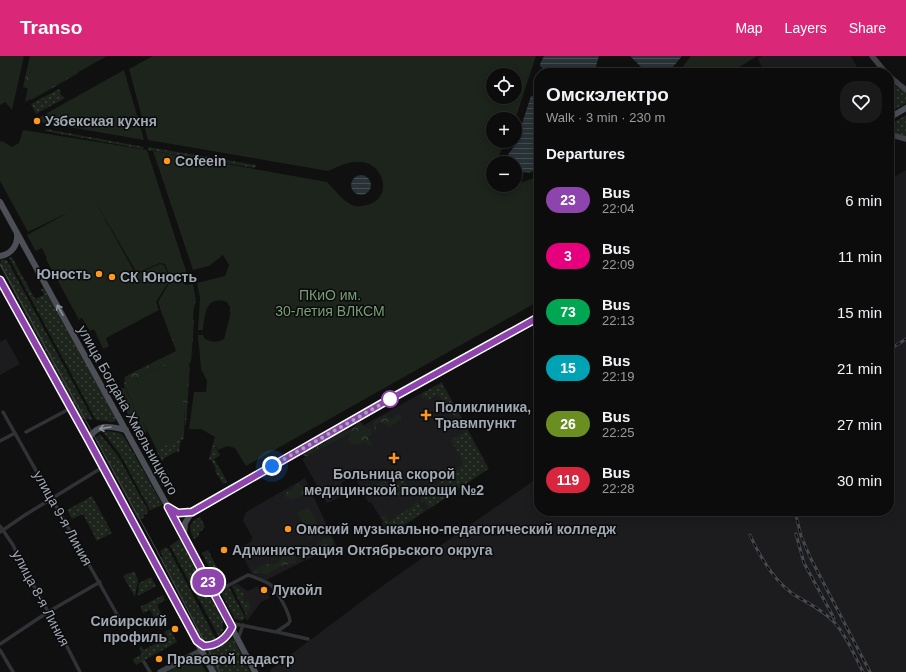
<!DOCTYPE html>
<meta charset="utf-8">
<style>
body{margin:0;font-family:Helvetica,sans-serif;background:#1a1a1b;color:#f1f3f6;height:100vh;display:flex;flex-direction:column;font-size:15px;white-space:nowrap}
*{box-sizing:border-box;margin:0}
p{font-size:13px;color:#9a9b9d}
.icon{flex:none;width:22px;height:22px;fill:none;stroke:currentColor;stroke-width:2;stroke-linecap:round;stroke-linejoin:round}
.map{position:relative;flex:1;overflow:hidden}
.details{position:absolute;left:534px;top:12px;width:360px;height:448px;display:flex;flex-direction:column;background:#0c0c0d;border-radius:16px;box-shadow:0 2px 10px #0003,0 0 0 1px #2c2c2e}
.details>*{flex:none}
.badge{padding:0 8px;border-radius:13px;font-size:14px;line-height:26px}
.buttons{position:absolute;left:486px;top:12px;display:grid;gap:8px}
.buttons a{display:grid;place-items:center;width:36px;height:36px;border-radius:50%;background:#0c0c0d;box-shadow:0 2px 10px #0003,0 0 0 1px #2c2c2e;font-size:20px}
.you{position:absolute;width:20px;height:20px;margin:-10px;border:3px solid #fff;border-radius:50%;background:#1a73e8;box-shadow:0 0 0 6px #1a73e833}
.map>.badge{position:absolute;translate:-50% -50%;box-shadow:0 0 0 2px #fff}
h2{padding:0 12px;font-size:15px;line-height:36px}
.round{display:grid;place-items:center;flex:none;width:42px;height:42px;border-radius:16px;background:#1a1a1b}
.head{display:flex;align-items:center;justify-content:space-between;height:68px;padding:0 12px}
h1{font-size:19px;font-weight:600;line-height:30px}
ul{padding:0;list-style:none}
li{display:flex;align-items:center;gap:12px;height:56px;padding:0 12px}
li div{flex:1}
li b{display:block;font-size:15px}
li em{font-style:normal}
li .badge{min-width:44px;font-weight:700;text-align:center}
header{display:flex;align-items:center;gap:24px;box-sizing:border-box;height:56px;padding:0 20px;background:#db2777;color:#fff}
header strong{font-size:19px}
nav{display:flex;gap:22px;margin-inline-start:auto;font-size:14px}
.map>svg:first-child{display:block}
.built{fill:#1c1c1e}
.grass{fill:url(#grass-dots)}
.forest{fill:url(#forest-crowns)}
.park{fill:#1c241c;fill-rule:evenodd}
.water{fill:url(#water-rules)}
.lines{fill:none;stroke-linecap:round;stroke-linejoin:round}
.minor{stroke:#313236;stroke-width:3.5}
.secondary{stroke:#3e4146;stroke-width:5.5}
.primary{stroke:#4c4f56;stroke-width:6}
.tram{stroke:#45484e;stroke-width:1}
.rail-casing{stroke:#45484e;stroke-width:3}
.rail{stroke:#0b0b0c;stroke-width:1.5;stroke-dasharray:4.5;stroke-linecap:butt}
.oneway{stroke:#8b929c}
.line-casing{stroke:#fff;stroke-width:9}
.line{stroke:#8e44ad;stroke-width:6}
.walk{stroke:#a0a8b3;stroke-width:4;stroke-dasharray:0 7.2}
.poi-dot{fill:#fc981d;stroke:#0b0b0c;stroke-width:1.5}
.stop-dot{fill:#fff;stroke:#8e44ad;stroke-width:2}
.labels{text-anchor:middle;stroke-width:3;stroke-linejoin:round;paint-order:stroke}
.poi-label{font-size:14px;font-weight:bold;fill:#a0a8b3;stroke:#0b0b0c;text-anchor:start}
.park-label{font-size:14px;fill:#78a075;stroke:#0b0b0c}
.street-label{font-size:14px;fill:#a0a8b3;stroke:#0b0b0c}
</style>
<header>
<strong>Transo</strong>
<nav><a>Map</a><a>Layers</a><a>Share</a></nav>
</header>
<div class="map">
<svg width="906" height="616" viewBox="0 0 906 616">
<defs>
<pattern id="grass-dots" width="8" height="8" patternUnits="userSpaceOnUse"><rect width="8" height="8" fill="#1c241c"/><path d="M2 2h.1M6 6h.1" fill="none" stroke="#3a413b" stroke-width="1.8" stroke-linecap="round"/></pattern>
<pattern id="forest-crowns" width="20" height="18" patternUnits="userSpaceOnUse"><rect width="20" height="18" fill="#1c241c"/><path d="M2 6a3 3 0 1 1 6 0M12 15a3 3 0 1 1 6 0" fill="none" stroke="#3a413b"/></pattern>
<pattern id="water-rules" width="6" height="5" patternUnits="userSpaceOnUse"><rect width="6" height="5" fill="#283237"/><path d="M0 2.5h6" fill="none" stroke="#444d52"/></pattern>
</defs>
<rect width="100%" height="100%" fill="#101011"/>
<path class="built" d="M762 0H851L860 17H765L758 3Z
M906 114V616H271L270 614 385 528 539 421V455H889V124Z
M6 283 20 308 0 319V286Z
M442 326 489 412 389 480 381 467 383 466 371 446 369 447 354 420 341 427 347 438 327 447 302 403Z
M305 422 336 489 266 524 252 518 239 492 252 485V481L243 465 246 456Z
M239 527V529L246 534 248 535 258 530 260 536 268 533 271 537 268 538 270 542 261 546 247 565 245 561 246 559 232 530Z"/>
<path class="grass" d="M891 27 906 37V47L889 57 892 48V32Z
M59 33 61 35 60 38 65 42 36 58 31 48Z
M906 59V82L889 76V69Z
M46 73 144 91 143 93 45 75Z
M148 91 256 109 255 112 148 94Z
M12 201 35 243 44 239 41 233H44L113 357 116 363 115 366 96 364 9 202Z
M1 203 7 204 93 364 81 362 0 210Z
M441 327 462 362 454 360 439 340 437 339 428 344 426 341 423 342 421 338Z
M108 375 120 377 125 382 162 448 161 450 150 454 121 400 103 376Z
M467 375 488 413 429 453 425 445 422 446 420 441 456 415 463 406 451 384Z
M100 378 118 400 148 454V457L144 459V462L138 463 96 384V381Z
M184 379 183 384H181L179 396 178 397 177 395 163 403 164 404 162 405 156 394Z
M213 387 220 399 214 403 219 412H220L227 426 223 428 215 415 216 413 211 404H209Z
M403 423 409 433 396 440 393 435 384 440 376 432 377 428 384 424 389 431Z
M92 440 112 477 97 485 83 458 72 463 67 454Z
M417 444 423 456 389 478 385 471 387 470 382 461 385 459 389 465 413 450Z
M200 461 205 471 199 477V480L194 483C188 472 189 466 200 461Z
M180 483 223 562V574L219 581 170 490 171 489Z
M166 491 168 492 216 583C206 588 195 582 196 571L160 502 163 500 160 495Z
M208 494 222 521 216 525 202 497Z
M134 515 138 524 135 541 123 520Z
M151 521 156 530 138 540 139 527Z
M232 530C237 531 242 535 245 540L243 541 245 546 248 544C251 551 251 553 246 559Z
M229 531 245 561 242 565 235 563 222 539V536Z
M163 539 165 544 157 549 167 569 160 573 150 554 143 557 140 551Z
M177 569 178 571 171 575 177 586 136 609 133 603 142 598 139 592 141 590 144 594 167 581 164 576Z
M233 582 250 616H216L207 599 210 594Z"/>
<path class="forest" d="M30 0H63L78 16 77 18 31 44 30 41 29 33 23 31Z
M179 218 185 224 184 228 188 231 196 242 195 249 192 252 190 260 194 265 191 306 184 309 185 312 190 311 186 369H185V353L163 309 124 329 125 321 130 318 176 295 160 252 162 246Z
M123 332H125L136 354 135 357 140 365 143 366 147 376 138 379 118 337V334Z
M398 358 401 360V364L397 365 395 368 389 371C384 368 382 365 376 368V376L373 369 374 365 385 360 392 363Z
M359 366 362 367 363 370 371 374 372 377 368 382 373 388 371 390H369L365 386 358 388H351L348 385 350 377 306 401 302 398 313 391 324 387 330 381 353 372Z
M298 428 303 430 304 434 303 440 291 444 287 442 284 437 293 433 295 429Z
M324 482 332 483 333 488 309 500 307 495 309 493H312Z
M287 497 294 500 297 502 296 507 283 509 267 518 252 516 265 508H275L279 506 283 499Z"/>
<path class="park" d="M0 0H24L12 54 5 46 0 49Z
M34 0H107L25 46Z
M153 0H536L515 64V63H493V85H506L495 107H493V112L490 121 493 126V129H495L498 133 515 129 539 120V245L246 410 235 392 227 390 218 394 213 387 215 381 201 373H189L194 336H206L207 325 201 313 198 279H203L205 283C212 286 217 287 224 283L230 260V251L227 246C205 239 205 259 203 274H198L200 242 197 227 225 220 229 209 223 199 209 210 193 214 153 95 327 126C335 134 344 147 355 150 358 151 363 150 367 149 395 142 384 102 354 106 344 107 336 112 328 115L148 84 129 13ZM493 19H515V41H493Z
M691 0H757L730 17H678Z
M124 14 144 84 40 66V61Z
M23 74 147 94 186 215 185 229 193 228 195 239 186 346 163 305 178 298 158 246 171 224 165 208 160 207 137 217 95 145 135 217 137 218 160 208 164 209 170 224 156 246 159 254 106 282 109 290 103 293 94 273 90 275 82 262 79 264 46 203 47 202 42 192 36 195 35 194 27 179 71 155 28 176 0 125V86L2 85 12 91 19 87Z
M163 309 185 349V353L184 380 157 394 143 366 140 365 135 356 136 354 124 329Z
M309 451 322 475 310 482 297 457Z
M197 600 206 616H167Z"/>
<path class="water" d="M544 0H599L594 17H540L543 12 540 10V8Z
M630 0H682L668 17H647Z
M539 39V112L529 117 515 115V107H505C506 96 518 91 518 80L531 40Z
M351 129a10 10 0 1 1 20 0a10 10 0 1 1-20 0Z"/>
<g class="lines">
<path class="minor" d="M3 356 123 569
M26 376 71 352
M0 385 15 377
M0 470 13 489 24 512 60 577 80 616
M0 476 25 459 103 411
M214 537 248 519C269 526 273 527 283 547 286 553 289 558 290 565L288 568 276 576 230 567
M277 576 308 583
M238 583 243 569
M0 588 48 556 100 526
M0 594 13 616
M144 606 150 616"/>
<path class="secondary" d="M872 0 886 17
M889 20 906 34
M889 29 891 41 889 48
M889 78 906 83
M197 585 204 590C217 590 227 582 232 571
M160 616 202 594"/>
<path class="primary" d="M889 62 906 52
M0 146 168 451 255 616
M0 200C12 198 18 189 17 177
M0 224 88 383 213 616
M88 383C98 367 110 370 126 374
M170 452C177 458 183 458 192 456L394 341 539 261
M184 478 185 467 192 456"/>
<path class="tram" d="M0 208 156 493 220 616"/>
<defs>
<path id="rail" d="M889 294 906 283
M795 455 801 480 811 503 870 616
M796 478 804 507 834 562
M750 479C760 501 773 524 793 538 807 547 822 553 834 566 847 580 854 599 863 616"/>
</defs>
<use href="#rail" class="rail-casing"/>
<use href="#rail" class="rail"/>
</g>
<defs><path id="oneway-shaft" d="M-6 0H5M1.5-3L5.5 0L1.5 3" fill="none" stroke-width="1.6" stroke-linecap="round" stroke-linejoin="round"/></defs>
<g class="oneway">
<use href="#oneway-shaft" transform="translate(60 254) rotate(-119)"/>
<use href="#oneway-shaft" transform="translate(105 372) rotate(170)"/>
</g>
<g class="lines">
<defs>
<path id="line" d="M0 224 88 383 197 585 204 590C217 590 227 582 232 571L168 451 178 457 192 456 381 348 539 261"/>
</defs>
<use href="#line" class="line-casing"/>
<use href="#line" class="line"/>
<path class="walk" d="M272 410 394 341 390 343"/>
</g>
<g class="poi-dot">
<circle cx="37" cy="65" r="4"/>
<circle cx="167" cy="105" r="4"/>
<circle cx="99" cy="218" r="4"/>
<circle cx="112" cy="221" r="4"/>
<path d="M424 353h4v4h4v4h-4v4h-4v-4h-4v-4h4z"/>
<path d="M392 396h4v4h4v4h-4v4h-4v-4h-4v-4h4z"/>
<circle cx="288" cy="473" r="4"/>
<circle cx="224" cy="494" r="4"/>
<circle cx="264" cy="534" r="4"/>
<circle cx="175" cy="573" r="4"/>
<circle cx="159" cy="603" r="4"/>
</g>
<circle class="stop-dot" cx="390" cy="343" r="8"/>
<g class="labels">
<g class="poi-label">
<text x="45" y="70">Узбекская кухня</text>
<text x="175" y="110">Cofeein</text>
<text x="91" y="223" text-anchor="end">Юность</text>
<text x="120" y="226">СК Юность</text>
<text x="435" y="356">Поликлиника,<tspan x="435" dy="16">Травмпункт</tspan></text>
<text x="394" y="423" text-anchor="middle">Больница скорой<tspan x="394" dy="16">медицинской помощи №2</tspan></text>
<text x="296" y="478">Омский музыкально-педагогический колледж</text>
<text x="232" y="499">Администрация Октябрьского округа</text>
<text x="272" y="539">Лукойл</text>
<text x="167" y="570" text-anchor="end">Сибирский<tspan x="167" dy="16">профиль</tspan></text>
<text x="167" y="608">Правовой кадастр</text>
</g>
<g class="park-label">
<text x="330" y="244">ПКиО им.<tspan x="330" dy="16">30-летия ВЛКСМ</tspan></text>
</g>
<g class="street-label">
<text transform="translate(128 354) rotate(61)" y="5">улица Богдана Хмельницкого</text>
<text transform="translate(63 462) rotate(61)" y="5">улица 9-я Линия</text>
<text transform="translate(41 542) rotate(62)" y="5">улица 8-я Линия</text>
</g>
</g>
</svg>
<div class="buttons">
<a><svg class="icon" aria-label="locate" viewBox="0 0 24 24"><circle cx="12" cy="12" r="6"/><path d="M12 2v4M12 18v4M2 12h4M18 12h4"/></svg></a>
<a>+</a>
<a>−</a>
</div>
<div class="you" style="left:272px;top:410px"></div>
<b class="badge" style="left:208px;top:526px;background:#8e44ad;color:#fff">23</b>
<section class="details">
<div class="head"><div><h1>Омскэлектро</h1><p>Walk · 3 min · 230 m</p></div><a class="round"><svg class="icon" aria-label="heart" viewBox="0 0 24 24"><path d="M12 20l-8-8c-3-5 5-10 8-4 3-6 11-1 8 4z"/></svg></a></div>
<h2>Departures</h2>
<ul>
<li><span class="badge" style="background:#8e44ad;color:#fff">23</span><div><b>Bus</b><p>22:04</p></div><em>6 min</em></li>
<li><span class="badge" style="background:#e6007e;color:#fff">3</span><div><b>Bus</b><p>22:09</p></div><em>11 min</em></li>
<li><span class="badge" style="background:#00a651;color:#fff">73</span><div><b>Bus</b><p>22:13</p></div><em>15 min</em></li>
<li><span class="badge" style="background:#00a3b4;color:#fff">15</span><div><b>Bus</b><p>22:19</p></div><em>21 min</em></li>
<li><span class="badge" style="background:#6b8e23;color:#fff">26</span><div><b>Bus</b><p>22:25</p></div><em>27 min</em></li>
<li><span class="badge" style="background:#d7263d;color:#fff">119</span><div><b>Bus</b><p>22:28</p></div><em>30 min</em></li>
</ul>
</section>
</div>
